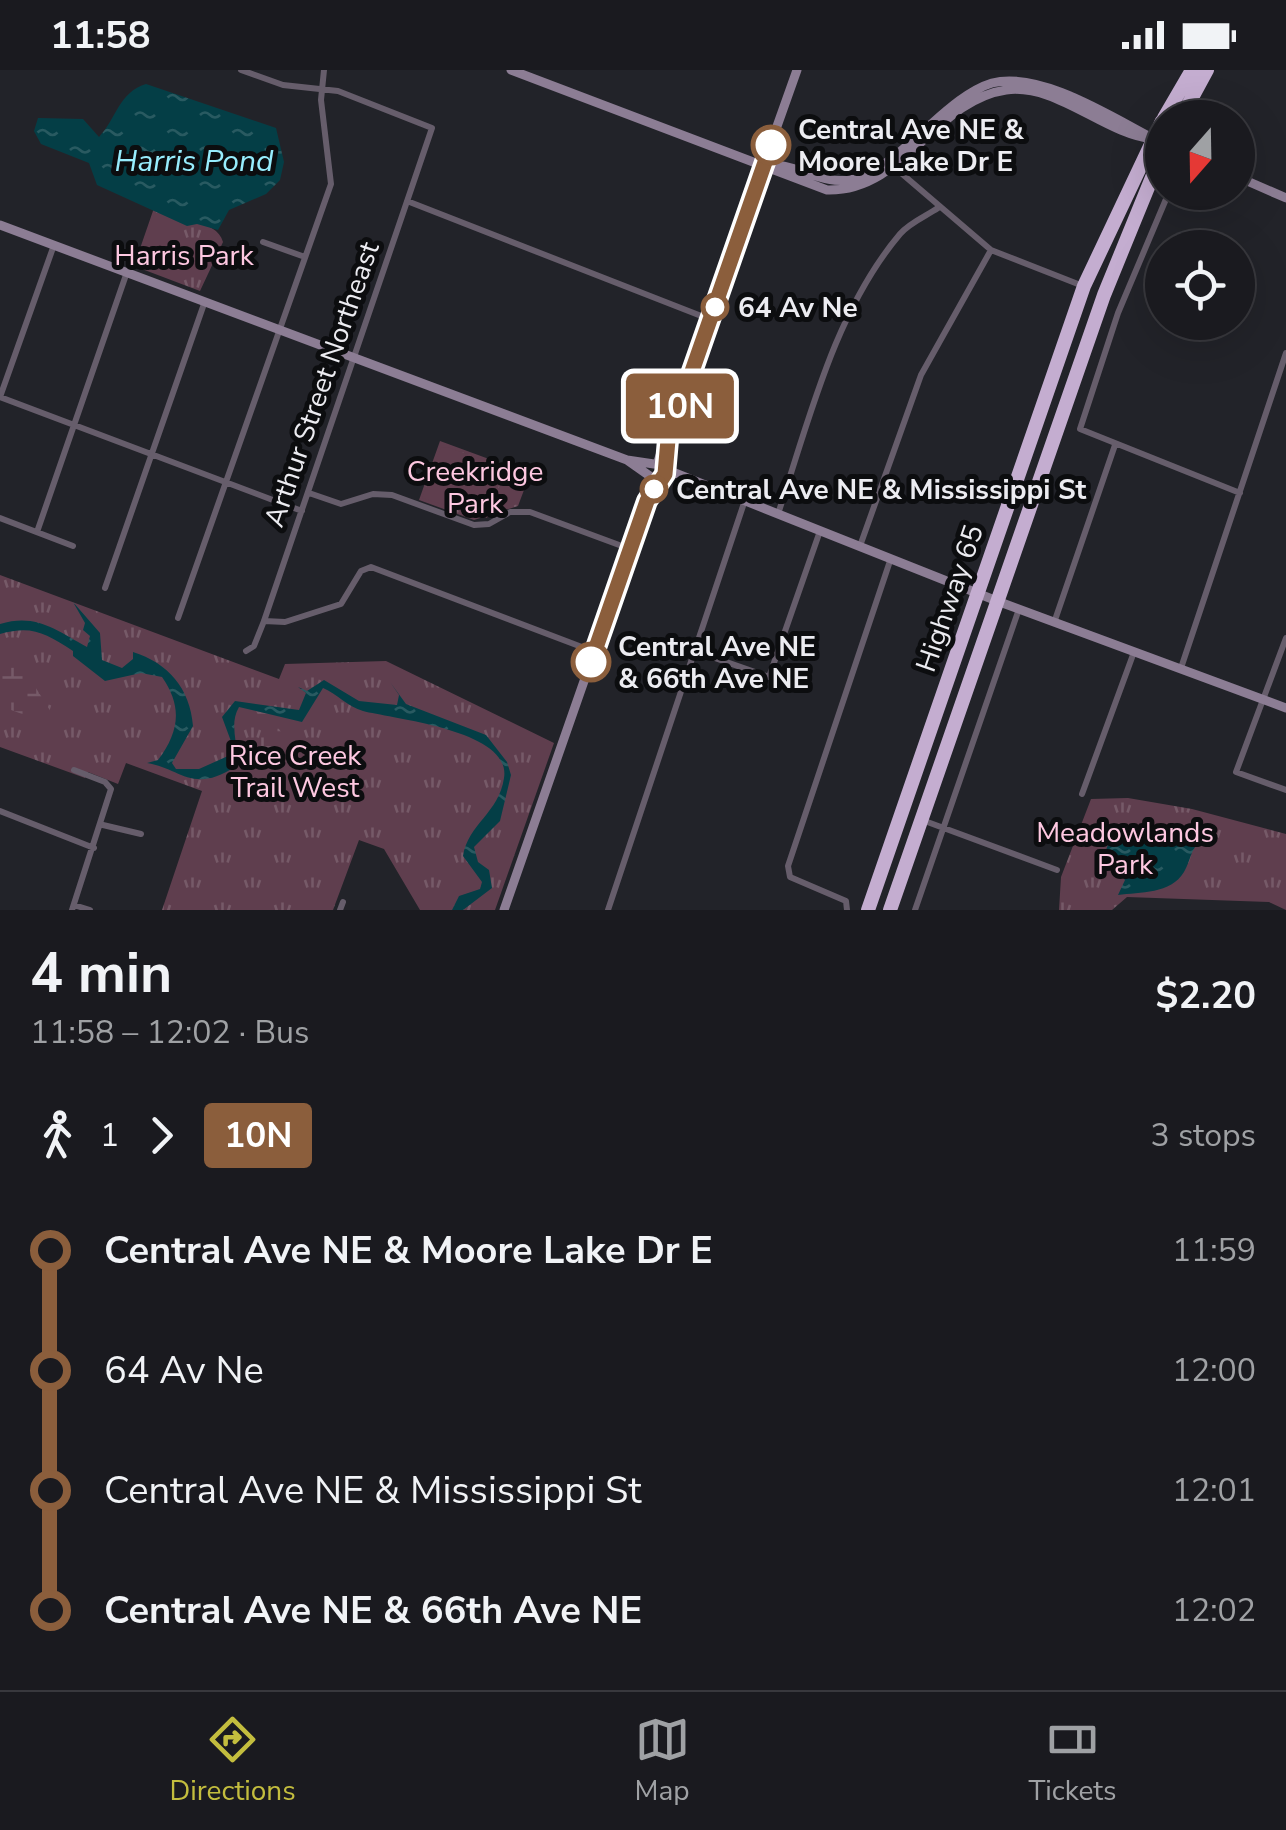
<!DOCTYPE html>
<meta charset="utf-8">
<style>
body{margin:0;font-family:"Nunito Sans",sans-serif;background:#27272c;color:#f1f3f6;height:100vh;display:flex;flex-direction:column;font-size:38px;white-space:nowrap}
*{box-sizing:border-box;margin:0}
p{font-size:32px;color:#9fa1a4}
.icon{flex:none;width:55px;height:55px;fill:none;stroke:currentColor;stroke-width:2;stroke-linecap:round;stroke-linejoin:round}
.map{position:relative;height:840px;overflow:hidden}
.details{display:flex;flex-direction:column;background:#1a1a1f;flex:1}
.details>*{flex:none}
.badge{padding:0 20px;border-radius:8px;font-size:35px;line-height:65px}
.needle{width:65px;rotate:200deg}
.buttons{position:absolute;left:1145px;top:30px;display:grid;gap:20px}
.buttons a{display:grid;place-items:center;width:110px;height:110px;border-radius:50%;background:#1a1a1f;box-shadow:0 10px 40px #0002,0 0 0 2px #38383d;font-size:50px}
.map>.badge{position:absolute;translate:-50% -50%;box-shadow:0 0 0 5px #fff}
.legs{display:flex;align-items:center;gap:15px;height:110px;padding:0 30px;font-size:32px}
.legs p{margin-inline-start:auto}
.summary{display:flex;align-items:center;justify-content:space-between;height:170px;padding:0 30px}
h1{font-size:55px;font-weight:700;line-height:75px}
ul{padding:0 30px;list-style:none}
li{display:flex;align-items:center;gap:35px;height:120px;font-size:38px}
li i{display:grid;place-items:center;width:15px;height:100%;margin:0 12px;background:currentColor}
li i::after{content:'';width:25px;height:25px;margin:-12px;border:8px solid;border-radius:50%;background:#1a1a1f}
li p{margin-inline-start:auto}
li:first-child i{background:linear-gradient(#0000 50%,currentColor 0)}
li:last-child i{background:linear-gradient(currentColor 50%,#0000 0)}
.status{display:flex;justify-content:space-between;align-items:center;height:70px;padding:0 50px;background:#1a1a1f;direction:ltr}
.status svg{height:28px;fill:currentColor}
.dock{display:flex;justify-content:space-around;align-items:center;height:140px;border-top:2px solid #38383d;background:#1a1a1f;font-size:28px;color:#9fa1a4}
.dock a{display:grid;justify-items:center;gap:5px}
.dock .on{color:#c3bd3e}
.map>svg:first-child{display:block}
.grass{fill:url(#grass-tufts)}
.wetland{fill:url(#wetland-marsh)}
.pitch{fill:#5f3e4e}
.water{fill:url(#water-ripples)}
.lines{fill:none;stroke-linecap:round;stroke-linejoin:round}
.street{stroke:#665d6b;stroke-width:6}
.secondary{stroke:#8c7d94;stroke-width:9}
.highway{stroke:#c4add0;stroke-width:14}
.line-1-casing{stroke:#fff;stroke-width:22}
.line-1{stroke:#8b5e3c;stroke-width:15}
.stop-1-dot{fill:#fff;stroke:#8b5e3c;stroke-width:5}
.labels{text-anchor:middle;stroke-width:10;stroke-linejoin:round;paint-order:stroke}
.stop-label{font-size:28px;font-weight:bold;fill:#ececf1;stroke:#0c0d0f;text-anchor:start}
.park-label{font-size:28px;fill:#fec8e1;stroke:#0c0d0f}
.street-label{font-size:28px;fill:#ececf1;stroke:#0c0d0f}
.water-label{font-size:30px;font-style:italic;fill:#97edfd;stroke:#0c0d0f}
</style>
<div class="status"><b>11:58</b><svg viewBox="0 0 49 12"><path d="M0 12V9h3v3zM5 12V6h3v6zM10 12V3h3v9zM15 12V0h3v12zM26 1h20v11H26zM47 4h2v5h-2z"/></svg></div>
<div class="map">
<svg width="1286" height="840" viewBox="0 0 1286 840">
<defs>
<pattern id="grass-tufts" width="24" height="20" patternUnits="userSpaceOnUse" patternTransform="scale(2.5)"><rect width="24" height="20" fill="#5f3e4e"/><path d="M3 7l-1-3M5 7V3M7 7l1-3M15 17l-1-3M17 17v-4M19 17l1-3" fill="none" stroke="#765a68"/></pattern>
<pattern id="wetland-marsh" width="20" height="14" patternUnits="userSpaceOnUse" patternTransform="scale(2.5)"><rect width="20" height="14" fill="#5f3e4e"/><path d="M1 5h8M5 5V1M11 12h8M15 12V8" fill="none" stroke="#765a68"/></pattern>
<pattern id="water-ripples" width="26" height="14" patternUnits="userSpaceOnUse" patternTransform="scale(2.5)"><rect width="26" height="14" fill="#043e46"/><path d="M2 4q2-2 4 0t4 0M15 11q2-2 4 0t4 0" fill="none" stroke="#295a61"/></pattern>
</defs>
<rect width="100%" height="100%" fill="#222329"/>
<path class="grass" d="M154 138C173 151 217 148 223 172L200 221 134 196Z
M440 371 530 404 518 436 474 450 419 430Z
M0 505 279 609 285 594 386 591 554 673 495 840H420L384 779 359 770 333 840H162L202 721 126 693 118 714 88 702 85 708 0 677Z
M1128 728 1192 739 1286 764V840L1269 832 1127 827 1112 840H1059L1061 807 1091 729Z"/>
<path class="wetland" d="M28 597 29 607 61 658 0 636V606L5 598Z
M256 641 269 644 299 689 286 685 279 699 259 679 262 652Z"/>
<path class="pitch" d="M447 377 490 392 485 408 500 413 487 448 422 428 441 378Z"/>
<path class="water" d="M146 14 276 58 284 92 280 110 266 124 229 140 218 160 197 154 187 156 97 115 89 93 41 74 34 61 38 48 83 49 99 67C117 48 118 23 146 14Z
M73 532 100 563 102 590 122 598 133 589V582C168 593 190 618 193 656L172 693 176 699H199L228 686 232 674 222 647 235 631 299 640 306 623 298 617 307 621 324 610 359 631 397 635 399 625 390 612 406 634 486 665 507 692 511 705 500 751 474 777 478 792 489 800 492 818 463 840H452L459 826 480 819 482 812 463 786C468 754 499 743 504 708 512 660 393 649 363 641 348 637 337 624 323 618L302 652 239 637C228 656 240 675 236 696 193 725 180 698 147 693L158 690C179 662 183 637 162 607L141 603 105 611 73 586V581C45 563 32 555 0 564V554C36 543 56 560 87 577L90 566 83 560 85 553Z
M1205 754 1204 768C1190 778 1192 788 1184 802 1171 824 1140 822 1118 825L1125 810 1104 785 1113 762 1176 764Z"/>
<g class="lines">
<path class="street" d="M241 0 283 15 338 21 432 58 264 551 254 576 246 581
M894 97 991 180 1083 216
M1169 122 1118 243 1080 359 1240 423
M407 131 709 249
M263 172 305 187
M0 327 302 441
M0 327 54 175
M309 423 341 434 373 424 392 425 474 455 489 454 510 442H530L630 479
M778 444C809 350 835 241 900 164 909 153 926 146 938 138
M0 448 73 476
M37 462 127 202
M860 476 921 305 991 180
M105 518 205 231
M178 548 331 114 321 30 324 0
M1055 550 1115 375
M264 551 285 552 341 534 361 501 371 497 595 582
M1286 568 1236 702 1286 720
M695 581 769 607 820 461
M1181 598 1286 283
M1082 724 1134 582
M0 741 94 778
M922 750 1057 800
M103 755 141 764
M74 835 90 840
M72 840 111 719 105 712 74 700
M340 840 343 832
M608 840 744 433
M847 840 846 831 790 807 788 796 891 488
M915 840 1019 539"/>
<path class="secondary" d="M511 0 827 120C904 122 935 30 1006 20 1057 13 1104 64 1153 69
M764 95C795 91 821 117 854 109 883 101 907 75 929 56 947 40 969 20 992 13 1043 0 1119 52 1162 73
M1238 107 1286 128
M0 155 627 390 654 394
M627 390 654 409H661
M657 394 797 0
M664 397 668 371
M665 399 997 531 1286 638
M504 840 647 431 659 410"/>
<path class="highway" d="M1164 48 1192 0
M1181 48 1207 0
M868 840 1084 216 1162 51
M890 840 1104 225 1162 83"/>
</g>
<g class="lines">
<defs>
<path id="line-1" d="M591 592 647 431 665 404 668 370 771 75"/>
</defs>
<use href="#line-1" class="line-1-casing"/>
<use href="#line-1" class="line-1"/>
</g>
<g class="stop-1-dot">
<circle cx="771" cy="75" r="18"/>
<circle cx="715" cy="237" r="12"/>
<circle cx="654" cy="419" r="12"/>
<circle cx="591" cy="592" r="18"/>
</g>
<g class="labels">
<g class="stop-label">
<text x="798" y="69">Central Ave NE &amp;<tspan x="798" dy="32">Moore Lake Dr E</tspan></text>
<text x="738" y="247">64 Av Ne</text>
<text x="676" y="429">Central Ave NE &amp; Mississippi St</text>
<text x="618" y="586">Central Ave NE<tspan x="618" dy="32">&amp; 66th Ave NE</tspan></text>
</g>
<g class="park-label">
<text x="184" y="195">Harris Park</text>
<text x="475" y="411">Creekridge<tspan x="475" dy="32">Park</tspan></text>
<text x="295" y="695">Rice Creek<tspan x="295" dy="32">Trail West</tspan></text>
<text x="1125" y="772">Meadowlands<tspan x="1125" dy="32">Park</tspan></text>
</g>
<g class="street-label">
<text transform="translate(321 314) rotate(-71)" y="10">Arthur Street Northeast</text>
<text transform="translate(949 528) rotate(-71)" y="10">Highway 65</text>
</g>
<g class="water-label">
<text x="194" y="101">Harris Pond</text>
</g>
</g>
</svg>
<div class="buttons">
<a><svg class="needle" viewBox="-14 -14 28 28"><path d="M0-13l5 13h-10z" fill="#e53935"/><path d="M0 13l5-13h-10z" fill="#9fa1a4"/></svg></a>
<a><svg class="icon" aria-label="locate" viewBox="0 0 24 24"><circle cx="12" cy="12" r="6"/><path d="M12 2v4M12 18v4M2 12h4M18 12h4"/></svg></a>
</div>
<b class="badge" style="left:680px;top:336px;background:#8b5e3c;color:#fff">10N</b>
</div>
<section class="details">
<div class="summary"><div><h1>4 min</h1><p>11:58 – 12:02 · Bus</p></div><b>$2.20</b></div>
<div class="legs"><svg class="icon" aria-label="walk" viewBox="0 0 24 24"><circle cx="13" cy="4" r="2"/><path d="M13 8l-2 6 4 7M11 14l-3 7M7 12l3-4h3l4 4"/></svg>1<svg class="icon" aria-label="forward" viewBox="0 0 24 24"><path d="M9 5l7 7-7 7"/></svg><b class="badge" style="background:#8b5e3c;color:#fff">10N</b><p>3 stops</p></div>
<ul>
<li><i style="color:#8b5e3c"></i><b>Central Ave NE &amp; Moore Lake Dr E</b><p>11:59</p></li>
<li><i style="color:#8b5e3c"></i><span>64 Av Ne</span><p>12:00</p></li>
<li><i style="color:#8b5e3c"></i><span>Central Ave NE &amp; Mississippi St</span><p>12:01</p></li>
<li><i style="color:#8b5e3c"></i><b>Central Ave NE &amp; 66th Ave NE</b><p>12:02</p></li>
</ul>
</section>
<nav class="dock">
<a class="on"><svg class="icon" aria-label="directions" viewBox="0 0 24 24"><path d="M12 3l9 9-9 9-9-9zM9 14v-3h6M13 9l2 2-2 2"/></svg>Directions</a>
<a><svg class="icon" aria-label="map" viewBox="0 0 24 24"><path d="M3 6l6-2 6 2 6-2v14l-6 2-6-2-6 2zM9 4v14M15 6v14"/></svg>Map</a>
<a><svg class="icon" aria-label="tickets" viewBox="0 0 24 24"><path d="M3 7h18v10H3zM15 7v10"/></svg>Tickets</a>
</nav>
